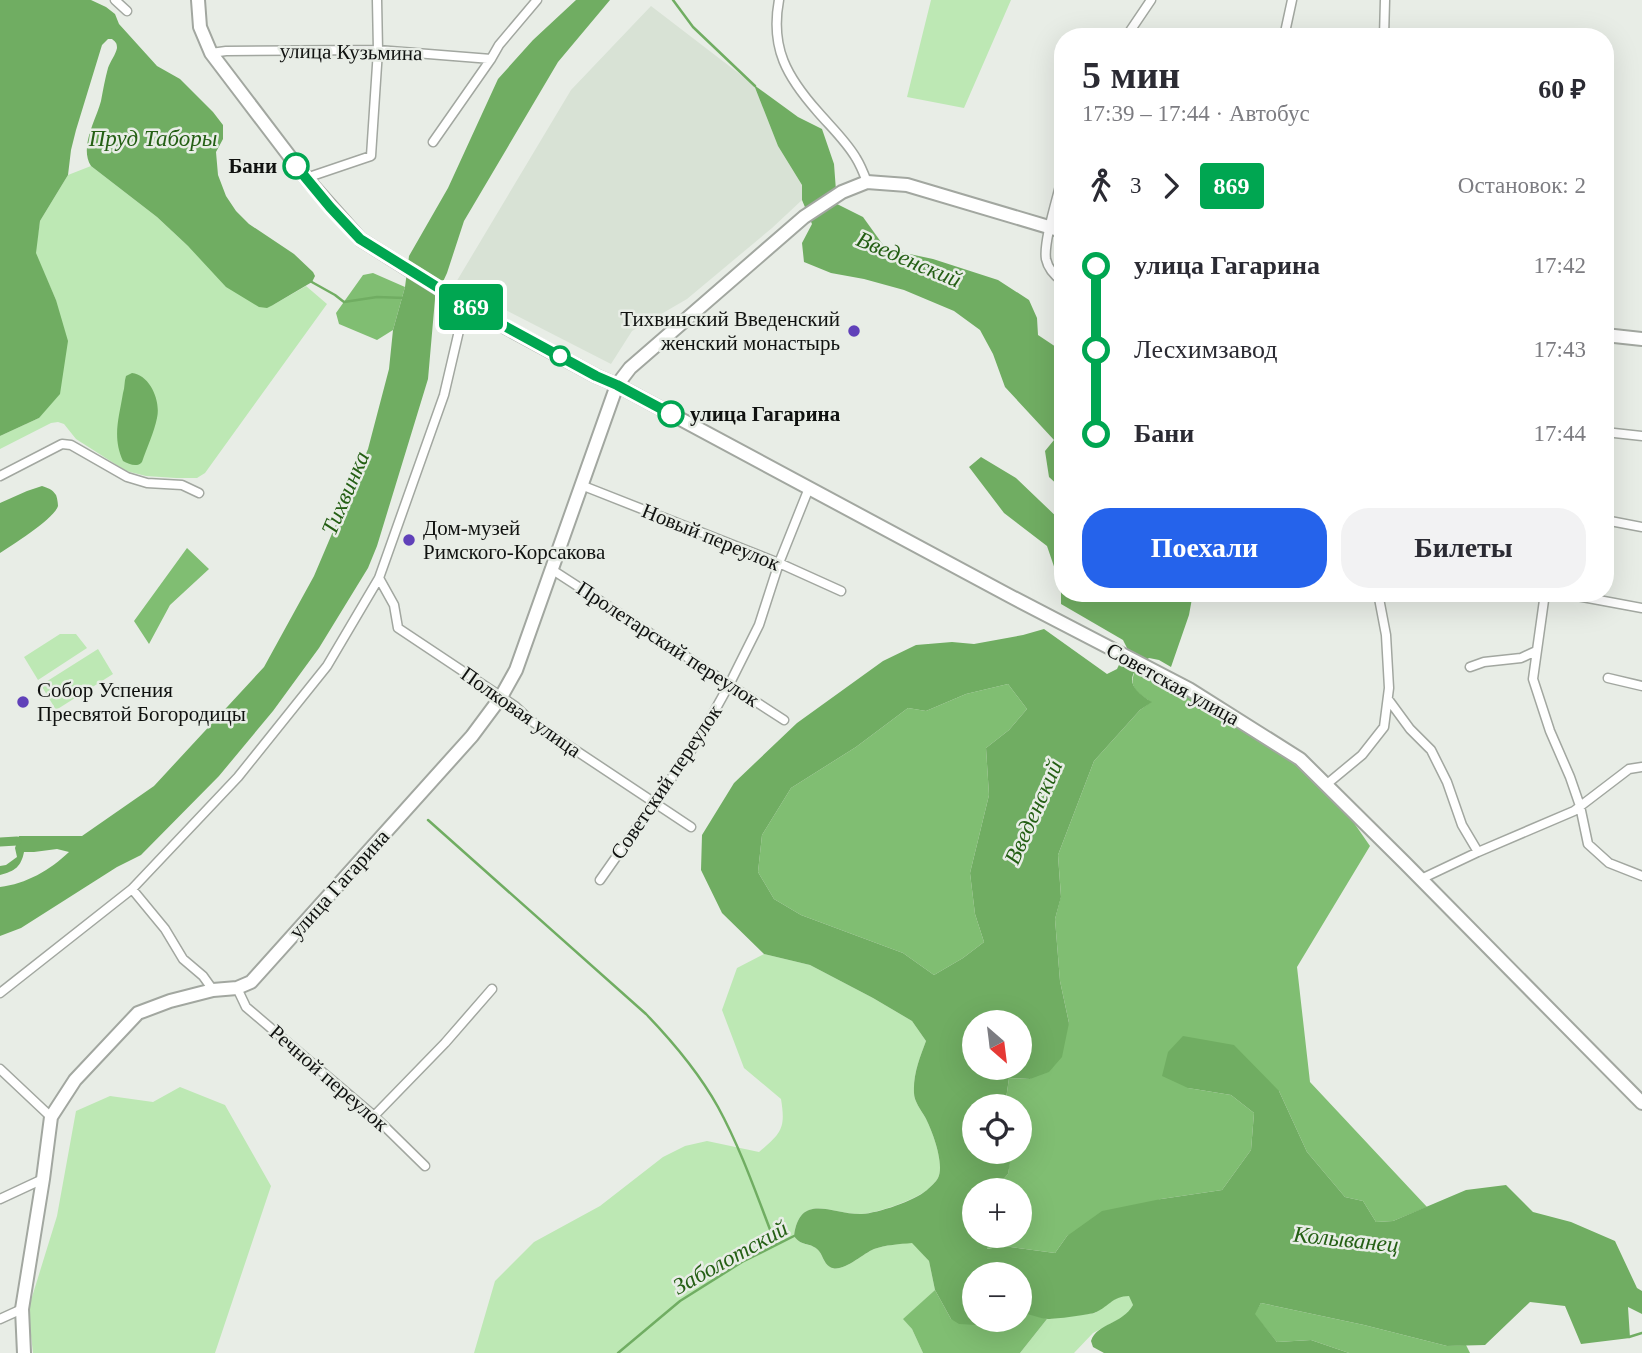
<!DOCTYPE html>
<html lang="ru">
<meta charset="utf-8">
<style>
body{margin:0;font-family:Georgia,serif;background:#f2f2f3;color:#2b2b33;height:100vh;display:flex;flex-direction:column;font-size:26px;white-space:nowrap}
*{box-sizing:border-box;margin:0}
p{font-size:23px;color:#7c7c81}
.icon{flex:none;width:38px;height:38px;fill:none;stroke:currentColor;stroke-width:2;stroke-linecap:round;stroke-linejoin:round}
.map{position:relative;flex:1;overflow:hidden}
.sheet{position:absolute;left:1054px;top:28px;width:560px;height:574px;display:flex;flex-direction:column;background:#fff;border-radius:28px;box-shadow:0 7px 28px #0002}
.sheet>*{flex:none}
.badge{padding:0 14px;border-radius:5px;font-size:24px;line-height:46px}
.needle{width:46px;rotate:152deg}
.tools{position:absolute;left:962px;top:1010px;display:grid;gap:14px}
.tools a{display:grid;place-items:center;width:70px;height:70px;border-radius:50%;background:#fff;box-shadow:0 7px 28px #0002;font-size:35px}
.map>.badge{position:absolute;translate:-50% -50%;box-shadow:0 0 0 4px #fff}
.legs{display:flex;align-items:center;gap:10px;height:77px;padding:0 28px;font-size:23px}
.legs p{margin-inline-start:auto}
.summary{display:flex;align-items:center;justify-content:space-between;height:119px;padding:0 28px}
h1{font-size:38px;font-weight:600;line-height:52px}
.action{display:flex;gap:14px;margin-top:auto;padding:14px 28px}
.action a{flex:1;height:80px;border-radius:28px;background:#2563eb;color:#fff;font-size:28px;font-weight:600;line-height:80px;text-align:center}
.action a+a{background:#f2f2f3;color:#2b2b33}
ul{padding:0 28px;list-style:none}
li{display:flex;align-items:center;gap:24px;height:84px;font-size:26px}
li i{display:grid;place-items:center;width:10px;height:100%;margin:0 9px;background:currentColor}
li i::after{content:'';width:18px;height:18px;margin:-9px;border:5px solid;border-radius:50%;background:#fff}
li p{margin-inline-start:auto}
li:first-child i{background:linear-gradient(#0000 50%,currentColor 0)}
li:last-child i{background:linear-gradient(currentColor 50%,#0000 0)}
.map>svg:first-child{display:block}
.built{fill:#d8e2d5}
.green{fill:#bde8b4}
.forest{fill:#80be72}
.water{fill:#70ad62;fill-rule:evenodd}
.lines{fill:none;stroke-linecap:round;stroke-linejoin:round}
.stream{stroke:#70ad62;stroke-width:2.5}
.canal{stroke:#70ad62;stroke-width:9}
.street-casing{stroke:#a2a7a0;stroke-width:11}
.secondary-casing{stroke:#a2a7a0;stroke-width:16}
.primary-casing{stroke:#a2a7a0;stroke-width:16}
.street{stroke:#fff;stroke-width:8}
.secondary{stroke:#fff;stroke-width:12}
.primary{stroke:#fff;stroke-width:12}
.line-1-casing{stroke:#fff;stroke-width:16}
.line-1{stroke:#00a651;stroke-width:10}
.stop-1-dot{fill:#fff;stroke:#00a651;stroke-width:3.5}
.poi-dot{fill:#6041b9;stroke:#e8ede6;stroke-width:2.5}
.labels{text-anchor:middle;stroke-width:5;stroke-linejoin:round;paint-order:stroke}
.street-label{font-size:21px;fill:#101210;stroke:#e8ede6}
.stop-label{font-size:21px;font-weight:bold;fill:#101210;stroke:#e8ede6;text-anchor:end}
.poi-label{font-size:21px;fill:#101210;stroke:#e8ede6;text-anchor:start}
.water-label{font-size:23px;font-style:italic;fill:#245f14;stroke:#e8ede6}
</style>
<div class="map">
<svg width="1642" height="1353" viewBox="0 0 1642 1353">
<rect width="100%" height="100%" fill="#e8ede6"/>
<path class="built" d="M651 6 754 85 778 146 802 185V200L772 228 687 299 632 331 611 364 455 284 571 90Z"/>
<path class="green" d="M931 0H1011L964 108 907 97Z
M91 166 157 217 188 246 273 305 306 286 327 304 205 473 197 478H176L146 476 126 471 76 439 64 424 58 422 51 423 0 449V436L39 418 56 300 35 253 40 221 68 175Z
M60 634H76L87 648 38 680 24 657Z
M98 649 113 674 56 710 41 685Z
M764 954 810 965 873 998 912 1021 926 1041C920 1057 913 1074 914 1093 914 1101 921 1110 925 1117 932 1130 945 1164 938 1178 936 1182 930 1187 927 1190 915 1200 877 1213 862 1214 832 1215 800 1191 794 1236 802 1247 809 1242 817 1249 823 1254 823 1263 830 1267 842 1274 862 1254 874 1249 885 1245 900 1244 912 1242L929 1261 935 1290 904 1319 912 1329 923 1353H474L495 1281 534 1242 600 1206 663 1157 685 1146 707 1141 759 1152C781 1133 786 1129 781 1099L744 1068 722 1010 737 968Z
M180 1087 225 1105 271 1186 215 1353H33L28 1310 57 1216 76 1111 110 1096 153 1102Z
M1122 1296H1130L1133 1305 1129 1314 1093 1333 1074 1353H1020L1047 1319 1095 1313 1115 1299Z"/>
<path class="forest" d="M373 273 405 287 393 330 377 340 339 324 336 313 363 275Z
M187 548 209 569 170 605 149 644 134 621Z
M1137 666 1154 671 1327 784 1370 846 1297 967 1310 1082 1427 1207 1393 1221 1376 1222 1363 1201 1345 1197 1307 1152 1279 1091 1188 1088 1231 1095 1254 1113 1251 1150 1222 1190 1161 1199 1067 1236 1055 1253 1003 1246 986 1249 989 1236H1020V1190H994L1008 1174 1011 1152H1020V1106H1005L1009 1078 1030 1079 1069 1023 1060 981 1055 919 1061 896 1058 855 1094 761 1140 710 1151 702C1135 691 1127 687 1137 666Z
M1008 684 1027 709 1009 730 986 748 989 795 970 873 975 914 984 942 963 958 934 975 903 953 801 915 774 899 758 872 762 835 791 788 856 747 908 708 926 711 966 694Z
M935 1290 951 1319 987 1324 998 1320H1020V1313H1027L1047 1319 1020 1353H923L912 1329 903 1319Z
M1261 1303 1364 1325 1447 1346 1466 1345 1470 1353H1349L1311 1340 1277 1342 1254 1314Z"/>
<path class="water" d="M0 0H91L106 7 115 14 119 24 157 66 180 79 213 112 223 125V139L216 152 218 175 226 196 236 211 249 224 294 254 313 272 315 276 312 282 273 305 267 308 259 307 226 287 188 246 157 217 91 166C79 147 96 120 101 101 103 90 105 79 108 68 110 62 116 54 117 48 117 42 115 42 112 39H108L102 45 76 130 71 150 68 175 40 221 36 253 56 300 68 341 60 394 39 418 0 436Z
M576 0H610L558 62 464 221 447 273 435 299 428 379 377 546 368 568 319 648 273 711 219 776 141 855 117 867 21 928 0 936V887C26 884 50 870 69 852L57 849 34 852H24C21 867 15 871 0 875V866L6 865 17 857 15 848 19 836H82L154 786 264 667 314 576 368 449 389 369 393 330 405 287 409 256 448 188 498 79 533 40Z
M754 85 798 117 822 129 834 164 837 204 863 217 886 249 933 259 998 280 1029 300 1037 318 1038 335 1062 351V489L1049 477 1045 451 1054 440 1005 387 993 354 980 330 954 311 904 290 864 279 831 273 804 262 802 243 812 224 802 200V185L778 146Z
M132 373C150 375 161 401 157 418 154 433 147 447 142 462 137 468 129 464 123 461 112 437 119 418 123 393 125 387 124 382 126 376Z
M981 457 1016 478 1062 522V593H1111L1113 596 1116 593H1193L1189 615 1171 667 1159 660 1149 658C1125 675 1127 687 1152 702L1140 710 1094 761 1058 855 1061 897 1055 919 1060 981 1069 1023 1062 1057 1049 1072 1030 1079 1009 1078 1005 1106H975V1152H1012L1008 1174 994 1190H975V1236H989L987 1249 1003 1246 1055 1253 1067 1236 1102 1211 1161 1199 1222 1190 1251 1150 1254 1113 1231 1095 1188 1088 1162 1076 1168 1052 1183 1036 1234 1045 1279 1091 1307 1152 1345 1197 1363 1201 1376 1222 1393 1221 1466 1190 1506 1185 1533 1212 1571 1222 1615 1241 1637 1288 1642 1291V1314L1628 1307 1630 1338 1581 1344 1565 1306 1530 1302 1485 1345 1447 1346 1364 1325 1261 1303 1255 1314 1277 1342 1311 1340 1349 1353H1104L1093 1347 1091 1341C1097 1323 1123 1324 1133 1305L1129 1296C1112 1296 1108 1308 1094 1313 1086 1315 1056 1319 1048 1319 1039 1319 1030 1313 1020 1313V1274H975V1320H998L987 1324 976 1325 959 1324 951 1319 935 1290 929 1261 912 1243C900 1244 885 1245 874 1249 862 1254 842 1274 830 1267 823 1263 823 1254 817 1249 809 1242 802 1247 794 1236 800 1191 832 1215 862 1214 878 1213 914 1201 927 1190 930 1187 936 1182 938 1178 945 1164 932 1130 925 1117 921 1110 914 1101 914 1093 913 1074 920 1057 926 1041L912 1021 873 998 810 965 764 954 722 913 701 870 702 835 734 783 797 723 883 661 916 645 952 642 974 644 1023 635 1044 629 1107 674 1117 669 1127 648 1123 640 1061 604V587L1047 546 1004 513 969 467ZM1008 684 1027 709 1009 730 986 748 989 795 970 873 975 914 984 942 963 958 934 975 903 953 801 915 774 899 758 872 762 835 791 788 856 747 908 708 926 711 966 694ZM975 1022H1020V1068H975Z
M42 486C48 488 52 489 56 495 57 497 58 503 58 506 54 519 12 545 0 553V503L27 491Z"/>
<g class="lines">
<path class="stream" d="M673 0 693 27 755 86
M310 281 335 295 344 302 377 297 405 298
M428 820 646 1014C673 1042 699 1073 718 1107 742 1151 758 1199 776 1245
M1629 1337 1642 1333
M618 1353 680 1301 742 1262 794 1236"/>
<path class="canal" d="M0 842 17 841"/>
<defs>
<path id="street" d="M115 0 127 11
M779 0C770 48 787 77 818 112 831 127 846 141 856 158 861 166 864 174 867 182
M1126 37 1151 0
M1284 37 1292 0
M1384 37 1385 0
M211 53 226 51 378 50 491 59
M433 142 491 59 499 45 537 0
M306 178 371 156 378 50 377 0
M1062 178C1058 196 1043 242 1046 259 1048 268 1055 276 1062 281
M1605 432 1642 436
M0 476 62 444 71 445 127 477 147 483 182 485 199 493
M581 485 779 563 841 591
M1605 520 1642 527
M551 569 784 720
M379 578 394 605 398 628 515 706 530 720 691 827
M1545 593 1533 679 1550 731 1570 777 1580 806 1588 844 1609 863 1642 876
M1561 593 1642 608
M1470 667 1484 662 1521 658 1536 651
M1608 678 1642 686
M1388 699 1410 729 1431 750 1447 782 1462 825 1478 852
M1327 784 1362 755 1384 727 1389 688 1386 635 1378 593
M1421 879 1478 852 1574 811 1629 769 1642 767
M600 880 699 739 730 683 759 625 779 563 809 488
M132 889 165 929 183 959 203 976 213 990
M237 988 246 1007 374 1116 425 1166
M0 993 132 889 238 777 327 666 379 578 444 395 465 305
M0 1069 51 1117
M374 1116 445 1043 492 989
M0 1199 43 1179
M0 1319 22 1309"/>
<path id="secondary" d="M24 1353 22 1309 43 1179 51 1117 75 1080 138 1013 170 1001 213 990 237 988 251 982 472 736 501 697 516 670 617 385"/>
<path id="primary" d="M198 0 200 27 211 53 306 178 360 239 465 305 596 376 617 385 1010 596 1189 689 1300 759 1405 863 1642 1103
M1605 335 1642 339
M617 385 630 368 804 217 842 192 867 182 907 185 1062 231"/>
</defs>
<use href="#street" class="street-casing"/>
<use href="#secondary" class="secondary-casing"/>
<use href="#primary" class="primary-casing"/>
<use href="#street" class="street"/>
<use href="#secondary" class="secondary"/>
<use href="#primary" class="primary"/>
</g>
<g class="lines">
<defs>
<path id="line-1" d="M296 166 330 207 360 239 466 305 596 376 617 385 671 414"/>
</defs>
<use href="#line-1" class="line-1-casing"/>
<use href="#line-1" class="line-1"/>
</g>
<g class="stop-1-dot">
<circle cx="296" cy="166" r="12"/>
<circle cx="560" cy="356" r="9"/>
<circle cx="671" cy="414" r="12"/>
</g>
<g class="poi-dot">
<circle cx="854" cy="331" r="7"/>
<circle cx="409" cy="540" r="7"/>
<circle cx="23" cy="702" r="7"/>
</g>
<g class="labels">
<g class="street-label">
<text transform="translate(351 52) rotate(1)" y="7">улица Кузьмина</text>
<text transform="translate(711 537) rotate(22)" y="7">Новый переулок</text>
<text transform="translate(668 644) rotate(33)" y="7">Пролетарский переулок</text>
<text transform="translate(1173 684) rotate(29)" y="7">Советская улица</text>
<text transform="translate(521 712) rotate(35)" y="7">Полковая улица</text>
<text transform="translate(666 782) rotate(-56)" y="7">Советский переулок</text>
<text transform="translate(339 884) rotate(-48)" y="7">улица Гагарина</text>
<text transform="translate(329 1078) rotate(41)" y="7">Речной переулок</text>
</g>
<g class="stop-label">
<text x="277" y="173">Бани</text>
<text x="690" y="421" text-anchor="start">улица Гагарина</text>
</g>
<g class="poi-label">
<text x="840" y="326" text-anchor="end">Тихвинский Введенский<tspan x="840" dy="24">женский монастырь</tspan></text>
<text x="423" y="535">Дом-музей<tspan x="423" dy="24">Римского-Корсакова</tspan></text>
<text x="37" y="697">Собор Успения<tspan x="37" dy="24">Пресвятой Богородицы</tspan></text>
</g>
<g class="water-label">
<text x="153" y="146">Пруд Таборы</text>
<text transform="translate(909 259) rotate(23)" y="8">Введенский</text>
<text transform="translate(345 493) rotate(-67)" y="8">Тихвинка</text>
<text transform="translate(1033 812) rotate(-66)" y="8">Введенский</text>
<text transform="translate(1346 1239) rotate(6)" y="8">Колыванец</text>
<text transform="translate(730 1257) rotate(-29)" y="8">Заболотский</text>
</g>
</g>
</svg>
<div class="tools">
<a><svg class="needle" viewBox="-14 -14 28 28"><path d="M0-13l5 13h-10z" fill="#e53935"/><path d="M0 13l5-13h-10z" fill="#7c7c81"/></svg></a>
<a><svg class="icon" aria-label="locate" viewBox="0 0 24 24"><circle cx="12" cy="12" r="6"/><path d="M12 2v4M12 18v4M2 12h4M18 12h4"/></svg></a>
<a>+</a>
<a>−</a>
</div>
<b class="badge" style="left:471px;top:307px;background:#00a651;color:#fff">869</b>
<section class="sheet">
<div class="summary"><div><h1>5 мин</h1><p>17:39 – 17:44 · Автобус</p></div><b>60 ₽</b></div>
<div class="legs"><svg class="icon" aria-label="walk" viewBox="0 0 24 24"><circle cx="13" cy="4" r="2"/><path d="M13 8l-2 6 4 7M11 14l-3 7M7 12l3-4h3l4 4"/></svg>3<svg class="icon" aria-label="forward" viewBox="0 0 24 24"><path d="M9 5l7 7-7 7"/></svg><b class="badge" style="background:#00a651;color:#fff">869</b><p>Остановок: 2</p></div>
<ul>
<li><i style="color:#00a651"></i><b>улица Гагарина</b><p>17:42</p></li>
<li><i style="color:#00a651"></i><span>Лесхимзавод</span><p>17:43</p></li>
<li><i style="color:#00a651"></i><b>Бани</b><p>17:44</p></li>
</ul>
<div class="action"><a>Поехали</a><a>Билеты</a></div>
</section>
</div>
